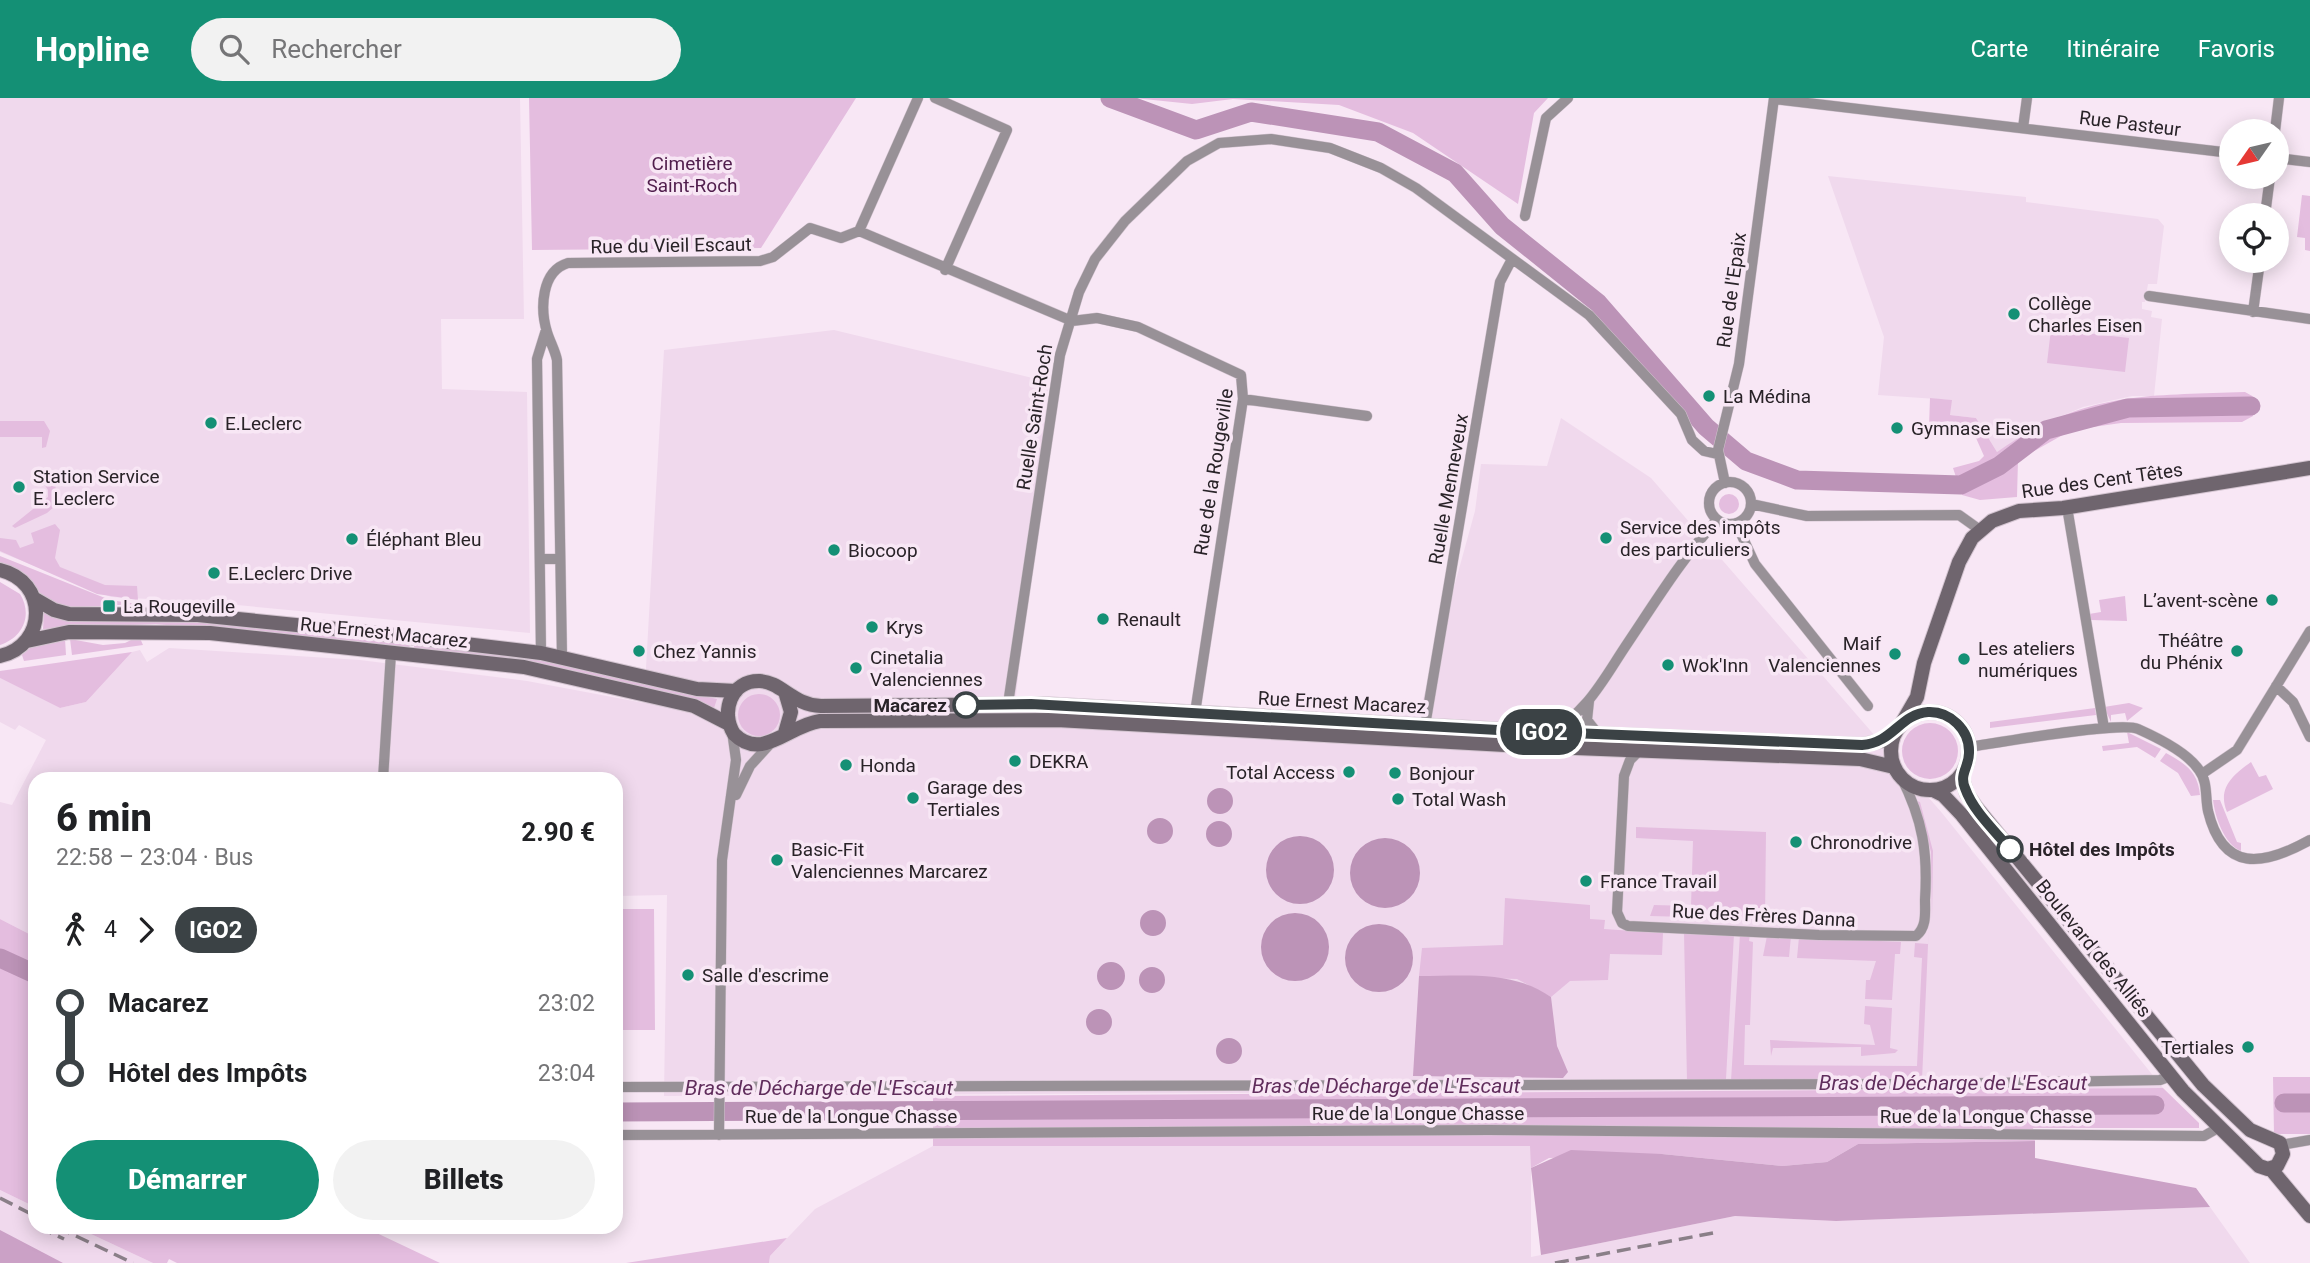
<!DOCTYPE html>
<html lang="fr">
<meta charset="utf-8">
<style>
body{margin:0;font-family:Roboto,sans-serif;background:#f2f2f2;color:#202124;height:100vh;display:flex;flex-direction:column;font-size:26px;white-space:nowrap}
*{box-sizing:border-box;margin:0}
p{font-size:23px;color:#757577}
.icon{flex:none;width:38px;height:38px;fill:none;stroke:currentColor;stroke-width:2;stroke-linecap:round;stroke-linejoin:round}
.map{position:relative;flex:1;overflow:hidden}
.panel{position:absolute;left:28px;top:674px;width:595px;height:462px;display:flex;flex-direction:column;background:#fff;border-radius:21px;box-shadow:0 4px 18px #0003}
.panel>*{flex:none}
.badge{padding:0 14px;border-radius:23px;font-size:24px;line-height:46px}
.needle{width:46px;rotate:236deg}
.tools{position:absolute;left:2219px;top:21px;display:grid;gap:14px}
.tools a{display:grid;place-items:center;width:70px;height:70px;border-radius:50%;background:#fff;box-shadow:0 4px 18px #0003;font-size:35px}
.map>.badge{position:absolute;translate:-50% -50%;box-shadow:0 0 0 4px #fff}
.legs{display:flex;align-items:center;gap:10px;height:77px;padding:0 28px;font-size:23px}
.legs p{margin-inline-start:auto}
.overview{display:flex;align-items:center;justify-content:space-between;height:119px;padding:0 28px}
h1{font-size:38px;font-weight:800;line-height:52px}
.primary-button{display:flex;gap:14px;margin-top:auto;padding:14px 28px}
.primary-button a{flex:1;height:80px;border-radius:42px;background:#149075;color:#fff;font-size:28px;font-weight:800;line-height:80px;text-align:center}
.primary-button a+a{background:#f2f2f2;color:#202124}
ul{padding:0 28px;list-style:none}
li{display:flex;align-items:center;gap:24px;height:70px;font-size:26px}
li i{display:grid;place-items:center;width:10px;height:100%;margin:0 9px;background:currentColor}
li i::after{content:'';width:18px;height:18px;margin:-9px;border:5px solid;border-radius:50%;background:#fff}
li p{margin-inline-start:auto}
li:first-child i{background:linear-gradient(#0000 50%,currentColor 0)}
li:last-child i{background:linear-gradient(currentColor 50%,#0000 0)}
header{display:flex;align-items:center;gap:42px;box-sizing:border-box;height:98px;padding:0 35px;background:#149075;color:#fff}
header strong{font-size:33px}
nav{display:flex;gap:38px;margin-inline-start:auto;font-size:24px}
.search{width:490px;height:63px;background:#f2f2f2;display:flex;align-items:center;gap:18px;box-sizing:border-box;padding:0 24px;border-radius:38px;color:#757577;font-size:26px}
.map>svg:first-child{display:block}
.built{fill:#f0d9ed}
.green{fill:#e4bddf}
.forest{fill:#cba1c6}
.water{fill:#bc93b7}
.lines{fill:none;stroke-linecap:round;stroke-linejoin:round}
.river{stroke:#bc93b7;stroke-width:19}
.minor-casing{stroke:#d3c4d0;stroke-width:11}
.secondary-casing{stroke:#d3c4d0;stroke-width:16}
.minor{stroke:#989197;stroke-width:10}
.secondary{stroke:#6f656e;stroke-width:14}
.rail{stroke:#8a7f88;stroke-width:3.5;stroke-dasharray:14 7;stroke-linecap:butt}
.line-1-casing{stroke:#fff;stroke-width:16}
.line-1{stroke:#3b4245;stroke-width:10}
.poi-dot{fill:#149075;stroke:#f8e7f5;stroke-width:2.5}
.stop-1-dot{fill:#fff;stroke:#3b4245;stroke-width:3.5}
.labels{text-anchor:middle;stroke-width:7;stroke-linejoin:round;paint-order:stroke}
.street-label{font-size:19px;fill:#292328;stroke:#f8e7f5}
.park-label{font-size:19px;fill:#501d4c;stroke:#f8e7f5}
.poi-label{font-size:19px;fill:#292328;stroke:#f8e7f5;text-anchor:start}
.stop-label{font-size:19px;font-weight:bold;fill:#292328;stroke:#f8e7f5;text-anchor:end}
.water-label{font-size:21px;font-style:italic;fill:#602d5c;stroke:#f8e7f5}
</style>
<header>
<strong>Hopline</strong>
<div class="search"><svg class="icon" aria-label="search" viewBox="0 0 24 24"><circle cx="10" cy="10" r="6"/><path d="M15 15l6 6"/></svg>Rechercher</div>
<nav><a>Carte</a><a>Itinéraire</a><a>Favoris</a></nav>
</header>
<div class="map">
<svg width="2310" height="1165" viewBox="0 0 2310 1165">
<rect width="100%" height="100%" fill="#f8e7f5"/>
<path class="built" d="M0 0H520L524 221H441L442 291 527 294 530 535 205 504 111 499 0 454Z
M1828 78 2026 99V104L2158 121 2164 128 2157 186H2148L2145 204H2142V211L2152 213 2151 219 2162 221 2154 298H2132L2083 309 2038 328 1997 354 1976 320 1950 317 1951 302 1878 297 1884 239Z
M834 232 1049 284 1016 598 1326 617 1419 616 1475 413 1481 366 1547 368 1561 320 1651 380 1942 715 2163 990 664 998 667 797 616 798V681H35V839L0 821V704L12 707 46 642 19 627 15 632 0 624V580L60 610 86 604 132 554 140 552 147 564 169 550 360 562 527 583 644 605 664 252Z
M933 1048H1531V1159L1735 1118 1836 1123 2210 1109 2250 1165H769L770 1158 815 1111Z
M0 1092 35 1109V1129H76L153 1165H0Z"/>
<path class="green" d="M529 0H856L761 150 532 152Z
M1134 0H1548L1534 15 1518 106 1413 35 1339 7 1233 1 1192 6Z
M2302 97 2310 98V153L2305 152V140L2297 139Z
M2051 231 2129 240 2125 274 2047 265Z
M2245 294 2254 299 2253 318 2242 324 2121 325 2086 330 2068 334 2018 362 2017 399 1980 402 1962 397 1953 370 1979 363 1984 358 1976 340 1948 323 1929 329 1930 300 1952 302 1950 317 1976 320 1997 354C2086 293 2142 298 2245 294Z
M0 323H44L50 333 46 349 42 350V339H0Z
M35 372 56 374 55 408 47 415 15 430 12 428 48 399V392Z
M1719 406a10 10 0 1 1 20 0a10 10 0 1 1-20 0Z
M55 426 60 432 55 460 60 469 105 487 137 488 138 502 97 496 0 453V440L16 442 20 450 34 445 31 435Z
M0 458 110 502 137 506 63 510 46 503 28 479 0 464Z
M0 484 20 496C33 517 23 540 0 547Z
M2125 498 2127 523 2091 522 2089 516 2101 514 2099 502Z
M44 515 59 520 205 523 410 545 409 551 156 526 43 531Z
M139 538 143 547 72 557 70 541 103 547 125 545Z
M65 541 66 557 24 563 22 557 30 550Z
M414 546 521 557 717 601 714 610 690 601 414 551Z
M132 554 86 604 60 610 0 580V573Z
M738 617a21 21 0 1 1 42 0a21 21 0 1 1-42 0Z
M2129 605 2143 610 2127 623 2125 615 2111 617V624L2104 609Z
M2095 610 2096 617 1990 630V624Z
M1902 653a28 28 0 1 1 56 0a28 28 0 1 1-56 0Z
M2127 634 2161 651 2155 660 2137 649 2103 653 2102 648 2129 645Z
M2166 655C2186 666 2198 674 2200 697L2191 698 2178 675 2160 663Z
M2251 664 2259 679 2266 677 2273 691 2227 714C2217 690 2233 677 2251 664Z
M2213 702H2220L2237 744 2241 745V753C2224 746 2215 719 2213 702Z
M1917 703 1920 704 1933 753 1932 821 1931 754Z
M1636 729 1766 734 1765 821 1650 818 1654 807 1691 808 1693 743 1636 740Z
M1505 800 1590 807V821L1605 822 1604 831 1663 835 1662 857 1610 856 1608 882 1570 883 1551 899 1517 881 1419 878 1422 850 1503 847Z
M616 811H654L655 932H616Z
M0 821 35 839V1109L0 1092Z
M1929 825 1922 982 1731 983 1740 836H1750L1749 843 1753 844 1750 927H1745L1744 967 1917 968 1922 860 1914 859 1915 845 1928 846Z
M1684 835 1734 836 1726 981 1687 983Z
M1767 838H1791L1789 859 1763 858Z
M1799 839 1901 844 1900 856H1895L1892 902 1865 901 1866 882H1870L1876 863 1797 860Z
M1865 908 1892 910 1890 950 1898 952 1895 955 1861 958V949L1773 950 1771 958 1770 942 1875 947 1870 927 1864 926Z
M2273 979H2310V1036H2274Z
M2163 990 2199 1025V1030H2033L2035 1043 1858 1046 1827 1064 1782 1068 1662 1056 1549 1060 1531 1070 1530 1048H933V998Z
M76 1129H364L440 1165H177L169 1161 167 1165H153Z
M787 1140 770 1158 769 1165H626Z"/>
<path class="forest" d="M1419 878C1464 878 1513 872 1551 899L1557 948 1568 974 1563 980 1413 978Z
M2035 1043V1060L2196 1090 2210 1109 1836 1123 1735 1118 1541 1157 1531 1070 1571 1052 1662 1056 1782 1068 1827 1064 1858 1046Z
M0 1132 63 1165H0Z"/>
<path class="water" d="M1207 703a13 13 0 1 1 26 0a13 13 0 1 1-26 0Z
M1147 733a13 13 0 1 1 26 0a13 13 0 1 1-26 0Z
M1206 736a13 13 0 1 1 26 0a13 13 0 1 1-26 0Z
M1266 772a34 34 0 1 1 68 0a34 34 0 1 1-68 0Z
M1350 775a35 35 0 1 1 70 0a35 35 0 1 1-70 0Z
M1140 825a13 13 0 1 1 26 0a13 13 0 1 1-26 0Z
M1261 849a34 34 0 1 1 68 0a34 34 0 1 1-68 0Z
M1345 860a34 34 0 1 1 68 0a34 34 0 1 1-68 0Z
M1097 878a14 14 0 1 1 28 0a14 14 0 1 1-28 0Z
M1139 882a13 13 0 1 1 26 0a13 13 0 1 1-26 0Z
M1086 924a13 13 0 1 1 26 0a13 13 0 1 1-26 0Z
M1216 953a13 13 0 1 1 26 0a13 13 0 1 1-26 0Z"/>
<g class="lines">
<path class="river" d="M1110 0 1196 32 1251 14 1378 34 1455 75 1502 128 1598 205 1706 329 1746 363 1797 382 1961 387 1999 368 2046 332 2128 310 2251 308
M0 860 35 876
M2284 1005H2310
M616 1014 2155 1007"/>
<defs>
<path id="minor" d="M935 0 1007 32 945 172
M1774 1 2231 55
M2023 30 2027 0
M2275 33 2279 0
M2277 60 2310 64
M2265 117 2270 79
M1525 118 1546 20 1568 0
M859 133 918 0
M2149 198 2310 221
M2253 214 2260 163
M1243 301 1367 318
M1709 405a21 21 0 1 1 42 0a21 21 0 1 1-42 0Z
M1725 385 1718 352 1739 266 1774 0
M1751 406 1807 418 1959 417 1980 432
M2067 409 2104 630
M1736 425 1755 466 1868 608
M540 461H560
M541 555 537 261 546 232
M562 559 557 262C555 252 550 244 547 234 540 211 541 173 568 165L760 163 773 159 810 130 841 140 859 133 1072 223 1097 220 1138 229 1241 277 1243 301 1195 615
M2276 588 2293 604 2310 639
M1589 603 1587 622 1598 636
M1008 606 1060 257 1079 194 1095 161 1125 123 1187 63 1219 45 1271 41 1330 50 1381 70 1416 90 1589 217 1681 316 1692 342 1704 353 1717 356
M1425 628 1500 184 1512 161
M1550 633C1585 618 1605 579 1625 549 1654 506 1682 460 1717 422
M1969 649C1996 645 2120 623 2138 631 2156 639 2188 655 2199 672 2208 684 2205 698 2208 713 2223 775 2263 768 2310 742
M1639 653 1630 662 1624 678 1617 814 1622 825 1628 828 1819 837 1916 838C1927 829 1925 815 1925 802 1928 755 1923 722 1901 679
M2202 676 2237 652 2310 533
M383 681 391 555
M736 697 750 668 770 646
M616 989 1925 986 2160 982 2171 978
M616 1037 1488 1032 2204 1038 2218 1030
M719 1037 722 762 736 662 732 633
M2281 1047 2310 1042"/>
<path id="secondary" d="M0 472C48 483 48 547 0 558
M35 501 54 512 69 516 198 517 356 533 541 555 697 591 736 593
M27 543 69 534 210 535 524 569 694 608 729 626
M1891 653a39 39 0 1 1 78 0a39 39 0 1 1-78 0Z
M1902 625 1917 599 1924 565 1959 464 1972 440 1992 423 2019 413 2063 410 2310 370
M785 635 791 614 786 597
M1894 669 1860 661 1523 648 1057 622 820 623C789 627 762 664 734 636 720 614 731 582 760 583 781 584 793 607 821 608L1042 606 1546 634 1862 647 1881 643 1896 634
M1933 692 1943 697 1962 717 2183 993 2259 1068 2268 1071 2277 1068 2283 1056 2280 1045 2250 1032 2203 987 1976 709 1967 696 1961 677
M2270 1070 2310 1118"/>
</defs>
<use href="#minor" class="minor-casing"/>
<use href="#secondary" class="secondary-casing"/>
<use href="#minor" class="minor"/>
<use href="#secondary" class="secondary"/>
<path class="rail" d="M0 1100 35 1118
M39 1129 64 1141
M57 1129 133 1165
M1555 1165 1713 1135"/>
</g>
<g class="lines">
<defs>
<path id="line-1" d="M966 607 1031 606 1498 632 1862 647C1893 645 1900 616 1928 614 1950 613 1970 632 1969 655 1969 669 1959 676 1965 690 1973 713 1995 733 2010 751"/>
</defs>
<use href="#line-1" class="line-1-casing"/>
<use href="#line-1" class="line-1"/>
</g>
<g class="poi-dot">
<circle cx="2014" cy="216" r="7"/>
<circle cx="1709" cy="298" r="7"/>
<circle cx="211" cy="325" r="7"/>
<circle cx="1897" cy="330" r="7"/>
<circle cx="19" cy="389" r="7"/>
<circle cx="1606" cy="440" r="7"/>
<circle cx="352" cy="441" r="7"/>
<circle cx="834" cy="452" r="7"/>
<circle cx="214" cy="475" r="7"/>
<circle cx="2272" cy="502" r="7"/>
<rect x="102" y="501" width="14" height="14" rx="3.5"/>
<circle cx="1103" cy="521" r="7"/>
<circle cx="872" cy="529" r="7"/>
<circle cx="639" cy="553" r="7"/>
<circle cx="2237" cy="553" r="7"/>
<circle cx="1895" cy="556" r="7"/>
<circle cx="1964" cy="561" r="7"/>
<circle cx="1668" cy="567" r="7"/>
<circle cx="856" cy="570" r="7"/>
<circle cx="1015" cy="663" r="7"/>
<circle cx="846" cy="667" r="7"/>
<circle cx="1349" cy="674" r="7"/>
<circle cx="1395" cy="675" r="7"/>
<circle cx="913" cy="700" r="7"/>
<circle cx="1398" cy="701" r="7"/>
<circle cx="1796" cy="744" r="7"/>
<circle cx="777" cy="762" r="7"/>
<circle cx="1586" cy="783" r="7"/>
<circle cx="688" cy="877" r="7"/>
<circle cx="2248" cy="949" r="7"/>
</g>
<g class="stop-1-dot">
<circle cx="966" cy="607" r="12"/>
<circle cx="2010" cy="751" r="12"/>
</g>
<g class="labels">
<g class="street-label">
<text transform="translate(2130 25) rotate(7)" y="7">Rue Pasteur</text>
<text transform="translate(671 147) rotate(-1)" y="7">Rue du Vieil Escaut</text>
<text transform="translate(1731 192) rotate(-82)" y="7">Rue de l'Epaix</text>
<text transform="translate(1034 319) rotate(-81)" y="7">Ruelle Saint-Roch</text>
<text transform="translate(1213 374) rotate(-81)" y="7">Rue de la Rougeville</text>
<text transform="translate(2102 382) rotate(-8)" y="7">Rue des Cent Têtes</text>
<text transform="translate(1448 391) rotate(-80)" y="7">Ruelle Menneveux</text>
<text transform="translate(384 534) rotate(6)" y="7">Rue Ernest Macarez</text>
<text transform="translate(1342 604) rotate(3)" y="7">Rue Ernest Macarez</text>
<text transform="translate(1764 817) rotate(3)" y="7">Rue des Frères Danna</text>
<text transform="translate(2094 850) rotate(51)" y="7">Boulevard des Alliés</text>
<text x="1418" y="1022">Rue de la Longue Chasse</text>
<text x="851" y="1025">Rue de la Longue Chasse</text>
<text x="1986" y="1025">Rue de la Longue Chasse</text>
</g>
<g class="park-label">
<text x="692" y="72">Cimetière<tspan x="692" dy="22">Saint-Roch</tspan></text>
</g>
<g class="poi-label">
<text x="2028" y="212">Collège<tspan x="2028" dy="22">Charles Eisen</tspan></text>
<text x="1723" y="305">La Médina</text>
<text x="225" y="332">E.Leclerc</text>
<text x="1911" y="337">Gymnase Eisen</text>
<text x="33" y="385">Station Service<tspan x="33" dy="22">E. Leclerc</tspan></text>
<text x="1620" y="436">Service des impôts<tspan x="1620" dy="22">des particuliers</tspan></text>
<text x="366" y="448">Éléphant Bleu</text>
<text x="848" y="459">Biocoop</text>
<text x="228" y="482">E.Leclerc Drive</text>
<text x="2258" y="509" text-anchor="end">L’avent-scène</text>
<text x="123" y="515">La Rougeville</text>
<text x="1117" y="528">Renault</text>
<text x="886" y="536">Krys</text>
<text x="2223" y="549" text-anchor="end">Théâtre<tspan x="2223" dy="22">du Phénix</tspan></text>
<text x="1881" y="552" text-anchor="end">Maif<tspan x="1881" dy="22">Valenciennes</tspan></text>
<text x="1978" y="557">Les ateliers<tspan x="1978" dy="22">numériques</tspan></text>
<text x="653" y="560">Chez Yannis</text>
<text x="870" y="566">Cinetalia<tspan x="870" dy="22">Valenciennes</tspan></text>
<text x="1682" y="574">Wok'Inn</text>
<text x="1029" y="670">DEKRA</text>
<text x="860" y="674">Honda</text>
<text x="1335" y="681" text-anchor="end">Total Access</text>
<text x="1409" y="682">Bonjour</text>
<text x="927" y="696">Garage des<tspan x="927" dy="22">Tertiales</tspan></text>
<text x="1412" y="708">Total Wash</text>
<text x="1810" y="751">Chronodrive</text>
<text x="791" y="758">Basic-Fit<tspan x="791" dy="22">Valenciennes Marcarez</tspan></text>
<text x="1600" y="790">France Travail</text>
<text x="702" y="884">Salle d'escrime</text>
<text x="2234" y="956" text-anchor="end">Tertiales</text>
</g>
<g class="stop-label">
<text x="947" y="614">Macarez</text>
<text x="2029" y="758" text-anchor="start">Hôtel des Impôts</text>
</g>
<g class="water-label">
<text x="1953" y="992">Bras de Décharge de L'Escaut</text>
<text x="1386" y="995">Bras de Décharge de L'Escaut</text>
<text x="819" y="997">Bras de Décharge de L'Escaut</text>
</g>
</g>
</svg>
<div class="tools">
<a><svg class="needle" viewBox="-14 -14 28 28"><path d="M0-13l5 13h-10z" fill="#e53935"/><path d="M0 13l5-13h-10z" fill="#757577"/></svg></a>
<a><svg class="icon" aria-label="locate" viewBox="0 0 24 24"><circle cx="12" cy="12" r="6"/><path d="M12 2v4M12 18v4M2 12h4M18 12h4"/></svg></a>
</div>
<b class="badge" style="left:1541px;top:634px;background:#3b4245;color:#fff">IGO2</b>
<section class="panel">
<div class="overview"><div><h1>6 min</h1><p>22:58 – 23:04 · Bus</p></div><b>2.90 €</b></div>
<div class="legs"><svg class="icon" aria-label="walk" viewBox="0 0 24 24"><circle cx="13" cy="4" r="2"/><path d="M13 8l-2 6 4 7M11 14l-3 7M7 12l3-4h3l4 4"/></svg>4<svg class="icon" aria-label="forward" viewBox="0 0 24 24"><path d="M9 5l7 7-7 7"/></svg><b class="badge" style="background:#3b4245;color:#fff">IGO2</b></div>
<ul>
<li><i style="color:#3b4245"></i><b>Macarez</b><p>23:02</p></li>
<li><i style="color:#3b4245"></i><b>Hôtel des Impôts</b><p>23:04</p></li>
</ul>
<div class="primary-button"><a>Démarrer</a><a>Billets</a></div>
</section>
</div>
